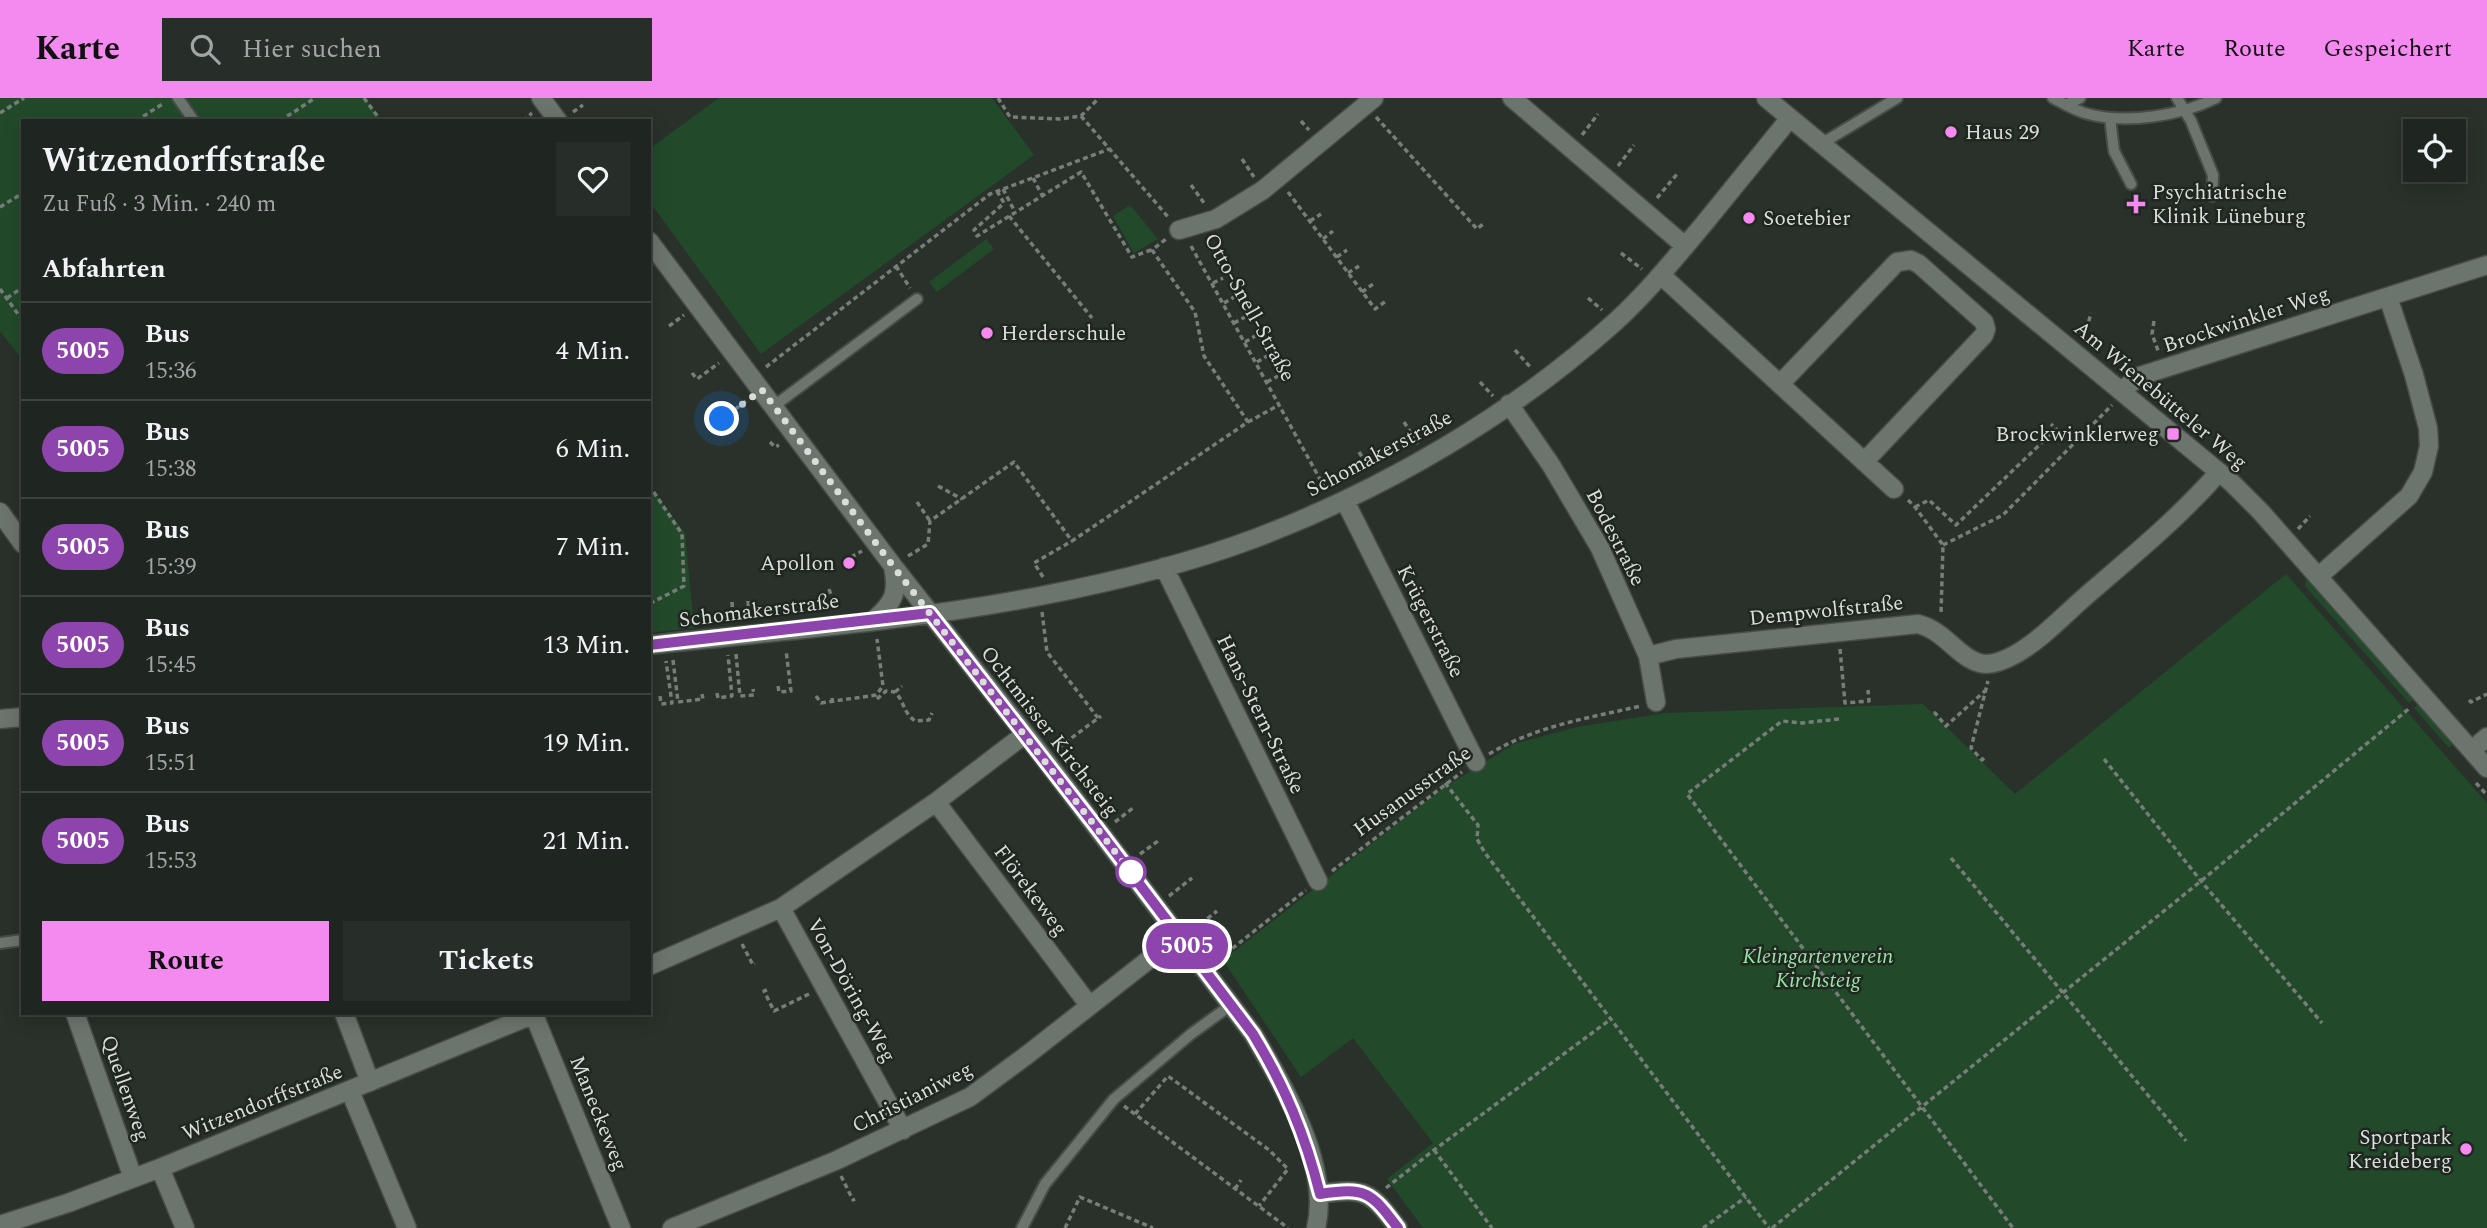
<!DOCTYPE html>
<html lang="de">
<meta charset="utf-8">
<style>
body{margin:0;font-family:Spectral,serif;background:#272d29;color:#f1f3f6;height:100vh;display:flex;flex-direction:column;font-size:26px;white-space:nowrap}
*{box-sizing:border-box;margin:0}
p{font-size:23px;color:#a1a5a5}
.icon{flex:none;width:38px;height:38px;fill:none;stroke:currentColor;stroke-width:2;stroke-linecap:round;stroke-linejoin:round}
.map{position:relative;flex:1;overflow:hidden}
.panel{position:absolute;left:21px;top:21px;width:630px;height:896px;display:flex;flex-direction:column;background:#1f2520;border-radius:0px;box-shadow:0 4px 18px #0003,0 0 0 2px #3c423e}
.panel>*{flex:none}
.badge{padding:0 14px;border-radius:23px;font-size:24px;line-height:46px}
.fabs{position:absolute;left:2403px;top:21px;display:grid;gap:14px}
.fabs a{display:grid;place-items:center;width:63px;height:63px;border-radius:0px;background:#1f2520;box-shadow:0 4px 18px #0003,0 0 0 2px #3c423e;font-size:35px}
.you{position:absolute;width:35px;height:35px;margin:-18px;border:5px solid #fff;border-radius:50%;background:#1a73e8;box-shadow:0 0 0 10px #1a73e833}
.map>.badge{position:absolute;translate:-50% -50%;box-shadow:0 0 0 4px #fff}
h2{padding:0 21px;font-size:26px;line-height:63px}
.round{display:grid;place-items:center;flex:none;width:74px;height:74px;border-radius:0px;background:#272d29}
.headline{display:flex;align-items:center;justify-content:space-between;height:119px;padding:0 21px}
h1{font-size:33px;font-weight:700;line-height:52px}
.primary-button{display:flex;gap:14px;margin-top:auto;padding:14px 21px}
.primary-button a{flex:1;height:80px;border-radius:0px;background:#f489f0;color:#111;font-size:28px;font-weight:700;line-height:80px;text-align:center}
.primary-button a+a{background:#272d29;color:#f1f3f6}
ul{padding:0;list-style:none}
li{display:flex;align-items:center;gap:21px;height:98px;padding:0 21px;border-top:2px solid #3c423e}
li div{flex:1}
li b{display:block;font-size:26px}
li em{font-style:normal}
li .badge{min-width:77px;font-weight:700;text-align:center}
header{display:flex;align-items:center;gap:42px;box-sizing:border-box;height:98px;padding:0 35px;background:#f489f0;color:#111}
header strong{font-size:33px}
nav{display:flex;gap:38px;margin-inline-start:auto;font-size:24px}
.search{width:490px;height:63px;background:#272d29;display:flex;align-items:center;gap:18px;box-sizing:border-box;padding:0 24px;border-radius:0px;color:#a1a5a5;font-size:26px}
.map>svg:first-child{display:block}
.green{fill:#224a2a}
.lines{fill:none;stroke-linecap:round;stroke-linejoin:round}
.lane-casing{stroke:#464c47;stroke-width:14}
.street-casing{stroke:#464c47;stroke-width:21}
.secondary-casing{stroke:#464c47;stroke-width:21}
.path{stroke:#777d78;stroke-width:3.5;stroke-dasharray:5 3.5;stroke-linecap:butt}
.lane{stroke:#6c756d;stroke-width:10}
.street{stroke:#6c756d;stroke-width:18}
.secondary{stroke:#6c756d;stroke-width:18}
.line-casing{stroke:#fff;stroke-width:16}
.line{stroke:#8e44ad;stroke-width:10}
.walk{stroke:#d9deda;stroke-width:7;stroke-dasharray:0 12.6}
.poi-dot{fill:#f489f0;stroke:#202720;stroke-width:2.5}
.stop-dot{fill:#fff;stroke:#8e44ad;stroke-width:3.5}
.labels{text-anchor:middle;stroke-width:5;stroke-linejoin:round;paint-order:stroke}
.poi-label{font-size:21px;fill:#d9deda;stroke:#202720;text-anchor:start}
.street-label{font-size:21px;fill:#d9deda;stroke:#202720}
.park-label{font-size:21px;font-style:italic;fill:#96e6a4;stroke:#202720}
</style>
<header>
<strong>Karte</strong>
<div class="search"><svg class="icon" aria-label="search" viewBox="0 0 24 24"><circle cx="10" cy="10" r="6"/><path d="M15 15l6 6"/></svg>Hier suchen</div>
<nav><a>Karte</a><a>Route</a><a>Gespeichert</a></nav>
</header>
<div class="map">
<svg width="2487" height="1130" viewBox="0 0 2487 1130">
<rect width="100%" height="100%" fill="#29312a"/>
<path class="green" d="M0 0H365L382 23H23V263L0 233Z
M719 0H992L1034 57 761 256 649 103V51Z
M1130 107 1158 141 1134 155 1113 118Z
M986 141 994 151 937 194 929 184Z
M649 387 685 435 694 530 649 535Z
M2286 476 2487 705V1130H1423L1387 1081 1433 1045 1353 940 1301 979 1223 862 1442 691 1514 646 1577 629 1665 615 1923 606 2015 696Z
M2306 481 2414 601 2409 605 2305 488Z
M2419 605 2454 645 2449 650 2414 610Z"/>
<g class="lines">
<defs>
<path id="lane" d="M178 0 194 23
M2053 0C2064 6 2076 13 2088 16 2127 26 2180 18 2216 0
M2177 0 2191 23 2213 77 2212 98
M2066 7 2080 0
M2110 20 2114 53 2131 86
M1821 46 1897 0
M774 308 917 201
M0 845 23 842
M1022 1130 1045 1086 1114 1001 1191 936 1231 907"/>
<path id="street" d="M541 0 558 23
M1512 0 1685 148
M1179 132 1216 121 1263 92 1374 0
M649 143 893 468 1037 651 1253 936C1284 988 1331 1068 1316 1130
M1661 177 1894 391
M1780 286 1897 164 1911 162 1919 166 1984 224 1986 231 1984 237 1864 364
M2121 293 2140 278 2487 167
M1509 306 1551 367 1600 450 1648 558 1656 604
M1345 403 1476 664
M0 414 23 446
M1164 469 1318 783
M2318 479 2409 398 2423 374 2429 348 2428 330 2414 277 2388 199
M874 522C895 503 898 495 893 468
M649 547C779 533 912 523 1040 498 1113 484 1187 466 1256 440 1385 391 1512 317 1615 224 1647 195 1675 160 1703 127 1732 91 1761 56 1790 20
M1648 558 1676 551 1918 526C1947 533 1961 565 1986 566 1996 566 2007 561 2016 556 2042 541 2064 517 2086 498 2132 458 2179 420 2219 374
M0 621 23 619
M2472 652 2487 639
M936 704 1089 907
M781 810 903 1032
M649 868 781 810 936 704 1025 636
M75 915 133 1080
M344 915 370 984
M534 917 621 1130
M350 993 407 1130
M160 1070 185 1130
M1320 1096C1366 1089 1371 1094 1398 1130
M0 1127 68 1105 160 1070 537 915
M672 1130 835 1063 970 999 1027 957 1179 838"/>
<path id="secondary" d="M1766 0 2231 384 2261 414 2487 670"/>
</defs>
<use href="#lane" class="lane-casing"/>
<use href="#street" class="street-casing"/>
<use href="#secondary" class="secondary-casing"/>
<path class="path" d="M364 0 381 23
M998 0 1010 19 1060 21 1081 18 1099 0
M573 14 583 7
M0 15 24 0
M1081 18 1169 120
M1376 19 1477 131 1483 126
M136 23 164 5
M280 23 315 0
M523 23 532 15
M1301 23 1309 32
M1582 37 1598 16
M1242 61 1254 79
M1618 68 1634 47
M1033 80 1042 97
M1191 87 1204 105
M1003 91 1015 114
M997 93 1004 105 974 132 977 138 1081 74 1132 159 1151 152
M1288 94 1375 211 1386 203
M1657 100 1678 75
M0 109 23 95
M1009 118 1092 220
M1310 123 1321 116
M1323 141 1333 133
M1191 148 1326 392
M1621 155 1642 171
M1337 159 1347 152
M896 168 910 190
M1348 175 1359 168
M1213 185 1223 180
M0 191 23 223
M1362 194 1373 186
M7 200 23 189
M1588 200 1602 212
M1224 205 1234 199
M2154 223 2152 236 2159 255
M1234 225 1245 219
M669 228 684 217
M2079 237 2088 226 2091 215
M1245 244 1255 238
M1515 252 1532 271
M1257 264 1267 258
M766 269 990 96 1109 51
M692 275 697 281 719 265
M1267 284 1278 278
M1480 284 1493 298
M715 315 722 321 746 303
M1248 324 1279 307
M1404 324 1418 346
M2189 328 2195 321 2198 322
M770 344 775 349 779 347
M1359 354 1369 370
M649 387 682 436 684 488 649 506
M938 388 962 401
M1908 402 1915 409 1943 447 1941 515
M917 404 930 423
M1915 409 1929 402 1956 427 2056 331 2051 326
M2298 431 2310 418
M1943 447 2003 417 2112 307
M908 458 928 446 930 423 1014 364 1072 443 1248 324 1204 258 1195 214 1152 152 1166 141
M851 459 862 453
M1043 479 1034 465 1072 443
M829 491 836 512
M748 503 749 518
M732 504 733 521
M1042 514 1047 554 1098 620
M1840 551 1845 605 1869 603 1868 592
M736 556 740 598 754 597 753 591
M673 562 678 604 703 601 702 596
M778 588 779 594 791 593 786 552
M895 594 902 588
M717 595 718 600 732 598 728 557
M660 598 661 606 672 605 666 563
M816 598 821 605 876 597 883 588 877 541
M832 600 833 607
M877 601 886 593 895 594C905 604 902 613 915 623L929 622 932 615
M2469 602 2471 604 2487 596
M1936 614 1935 615 1946 628 1986 592
M1839 621 1802 625 1782 623 1687 696 2013 1130
M1058 650 1101 618
M1489 656C1536 628 1588 620 1641 608
M1984 660 1982 662 1971 650 1988 583
M2104 661 2201 783 2322 925
M1445 685 1478 727 1477 741 1485 755 1769 1130
M2476 685 2487 697
M1115 724 1133 710
M1140 756 1158 743
M1951 760 2186 1043
M1332 773 1462 674
M1169 798 1192 780
M1194 831 1217 813
M742 846 753 867 755 866
M1219 861 1306 792
M767 892 764 893 774 913 809 896
M1124 1008 1288 1130
M1135 1016 1168 978 1269 1052 1288 1071 1259 1108
M1434 1052 1492 1130
M841 1078 853 1102 855 1101
M1386 1090 1434 1052 1611 921
M1235 1091 1241 1082
M1065 1130 1080 1099 1153 1130
M1703 1130 1746 1099
M1772 1130 2201 783 2411 609"/>
<use href="#lane" class="lane"/>
<use href="#street" class="street"/>
<use href="#secondary" class="secondary"/>
</g>
<g class="lines">
<defs>
<path id="line" d="M649 547 930 515 1094 726 1253 936C1285 989 1305 1036 1320 1096 1366 1089 1371 1094 1398 1130"/>
</defs>
<use href="#line" class="line-casing"/>
<use href="#line" class="line"/>
<path class="walk" d="M722 321 762 292 893 468 1137 782 1131 774"/>
</g>
<g class="poi-dot">
<circle cx="1951" cy="34" r="7"/>
<path d="M2132.5 95.5h7v7h7v7h-7v7h-7v-7h-7v-7h7z"/>
<circle cx="1749" cy="120" r="7"/>
<circle cx="987" cy="235" r="7"/>
<rect x="2166" y="329" width="14" height="14" rx="3.5"/>
<circle cx="849" cy="465" r="7"/>
<circle cx="2466" cy="1051" r="7"/>
</g>
<circle class="stop-dot" cx="1131" cy="774" r="14"/>
<g class="labels">
<g class="poi-label">
<text x="1965" y="41">Haus 29</text>
<text x="2152" y="101">Psychiatrische<tspan x="2152" dy="24">Klinik Lüneburg</tspan></text>
<text x="1763" y="127">Soetebier</text>
<text x="1001" y="242">Herderschule</text>
<text x="2159" y="343" text-anchor="end">Brockwinklerweg</text>
<text x="835" y="472" text-anchor="end">Apollon</text>
<text x="2452" y="1046" text-anchor="end">Sportpark<tspan x="2452" dy="24">Kreideberg</tspan></text>
</g>
<g class="street-label">
<text transform="translate(1250 209) rotate(61)" y="7">Otto-Snell-Straße</text>
<text transform="translate(2246 221) rotate(-18)" y="7">Brockwinkler Weg</text>
<text transform="translate(2161 297) rotate(40)" y="7">Am Wienebütteler Weg</text>
<text transform="translate(1379 355) rotate(-28)" y="7">Schomakerstraße</text>
<text transform="translate(1616 439) rotate(63)" y="7">Bodestraße</text>
<text transform="translate(759 512) rotate(-7)" y="7">Schomakerstraße</text>
<text transform="translate(1826 512) rotate(-6)" y="7">Dempwolfstraße</text>
<text transform="translate(1431 523) rotate(63)" y="7">Krügerstraße</text>
<text transform="translate(1261 616) rotate(64)" y="7">Hans-Stern-Straße</text>
<text transform="translate(1050 633) rotate(52)" y="7">Ochtmisser Kirchsteig</text>
<text transform="translate(1412 693) rotate(-36)" y="7">Husanusstraße</text>
<text transform="translate(1031 792) rotate(53)" y="7">Flörekeweg</text>
<text transform="translate(852 892) rotate(61)" y="7">Von-Döring-Weg</text>
<text transform="translate(126 990) rotate(71)" y="7">Quellenweg</text>
<text transform="translate(912 999) rotate(-27)" y="7">Christianiweg</text>
<text transform="translate(262 1004) rotate(-22)" y="7">Witzendorffstraße</text>
<text transform="translate(599 1015) rotate(68)" y="7">Maneckeweg</text>
</g>
<g class="park-label">
<text x="1818" y="865">Kleingartenverein<tspan x="1818" dy="24">Kirchsteig</tspan></text>
</g>
</g>
</svg>
<div class="fabs">
<a><svg class="icon" aria-label="locate" viewBox="0 0 24 24"><circle cx="12" cy="12" r="6"/><path d="M12 2v4M12 18v4M2 12h4M18 12h4"/></svg></a>
</div>
<div class="you" style="left:722px;top:321px"></div>
<b class="badge" style="left:1187px;top:848px;background:#8e44ad;color:#fff">5005</b>
<section class="panel">
<div class="headline"><div><h1>Witzendorffstraße</h1><p>Zu Fuß · 3 Min. · 240 m</p></div><a class="round"><svg class="icon" aria-label="heart" viewBox="0 0 24 24"><path d="M12 20l-8-8c-3-5 5-10 8-4 3-6 11-1 8 4z"/></svg></a></div>
<h2>Abfahrten</h2>
<ul>
<li><span class="badge" style="background:#8e44ad;color:#fff">5005</span><div><b>Bus</b><p>15:36</p></div><em>4 Min.</em></li>
<li><span class="badge" style="background:#8e44ad;color:#fff">5005</span><div><b>Bus</b><p>15:38</p></div><em>6 Min.</em></li>
<li><span class="badge" style="background:#8e44ad;color:#fff">5005</span><div><b>Bus</b><p>15:39</p></div><em>7 Min.</em></li>
<li><span class="badge" style="background:#8e44ad;color:#fff">5005</span><div><b>Bus</b><p>15:45</p></div><em>13 Min.</em></li>
<li><span class="badge" style="background:#8e44ad;color:#fff">5005</span><div><b>Bus</b><p>15:51</p></div><em>19 Min.</em></li>
<li><span class="badge" style="background:#8e44ad;color:#fff">5005</span><div><b>Bus</b><p>15:53</p></div><em>21 Min.</em></li>
</ul>
<div class="primary-button"><a>Route</a><a>Tickets</a></div>
</section>
</div>
